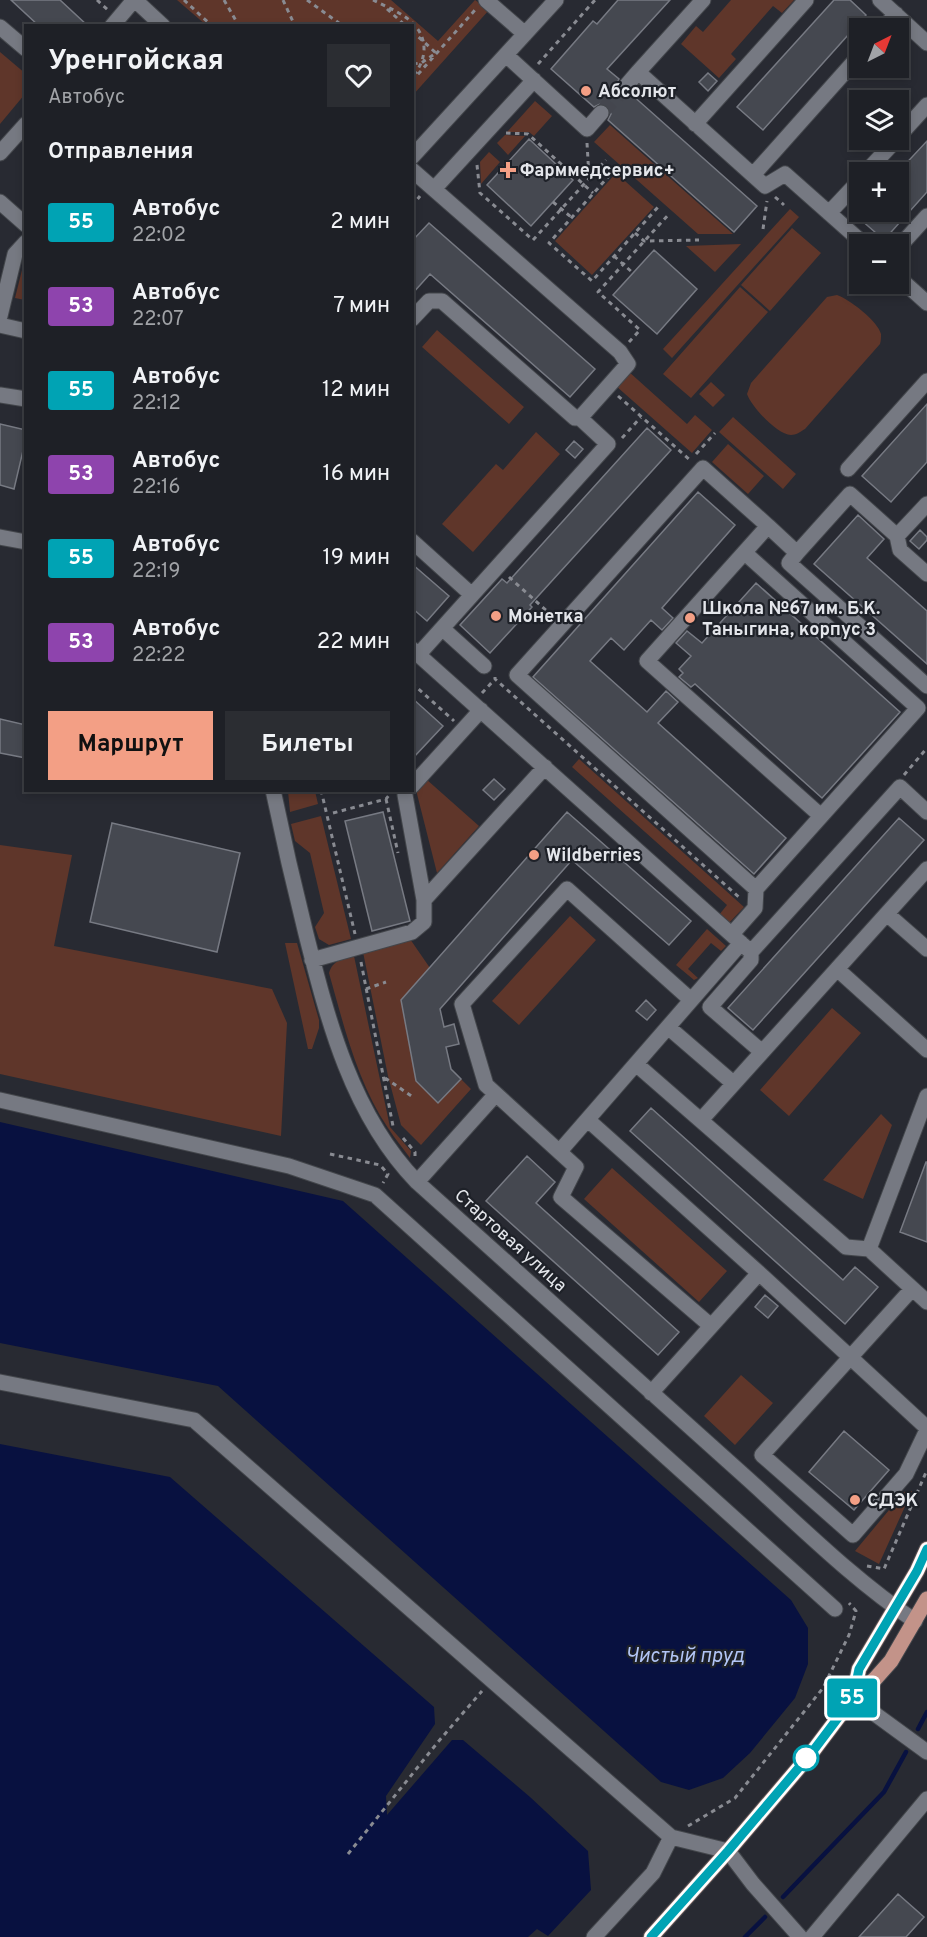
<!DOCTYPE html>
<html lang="ru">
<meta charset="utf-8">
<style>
body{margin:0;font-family:Overpass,sans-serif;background:#2b2d32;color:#f1f3f6;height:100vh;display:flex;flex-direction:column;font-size:22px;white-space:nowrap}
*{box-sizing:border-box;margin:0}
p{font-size:20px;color:#a1a3a7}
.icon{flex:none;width:33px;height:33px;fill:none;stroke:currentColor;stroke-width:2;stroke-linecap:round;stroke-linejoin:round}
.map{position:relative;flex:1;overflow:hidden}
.details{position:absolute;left:24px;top:24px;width:390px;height:768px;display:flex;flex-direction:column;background:#1e2026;border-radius:0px;box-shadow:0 3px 9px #0003,0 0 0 2px #3c3e43}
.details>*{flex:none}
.badge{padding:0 12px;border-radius:4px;font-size:21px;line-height:39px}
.needle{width:39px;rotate:42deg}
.tools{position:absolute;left:849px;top:18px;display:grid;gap:12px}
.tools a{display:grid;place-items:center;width:60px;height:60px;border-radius:0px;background:#1e2026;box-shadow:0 3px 9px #0003,0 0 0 2px #3c3e43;font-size:30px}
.map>.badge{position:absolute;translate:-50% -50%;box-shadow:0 0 0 3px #fff}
h2{padding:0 24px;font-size:22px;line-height:54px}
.round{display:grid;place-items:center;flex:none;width:63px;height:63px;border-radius:0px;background:#2b2d32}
.headline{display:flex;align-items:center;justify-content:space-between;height:102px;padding:0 24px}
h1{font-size:28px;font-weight:700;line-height:45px}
.action{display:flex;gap:12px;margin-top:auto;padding:12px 24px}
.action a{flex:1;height:69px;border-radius:0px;background:#f39f85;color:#111;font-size:24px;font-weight:700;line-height:69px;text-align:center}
.action a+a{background:#2b2d32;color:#f1f3f6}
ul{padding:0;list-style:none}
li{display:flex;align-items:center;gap:18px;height:84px;padding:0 24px}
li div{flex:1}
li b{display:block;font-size:22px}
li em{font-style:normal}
li .badge{min-width:66px;font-weight:700;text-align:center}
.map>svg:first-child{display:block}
.green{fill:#5f362a}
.water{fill:#081140}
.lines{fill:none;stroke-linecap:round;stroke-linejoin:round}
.stream{stroke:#081140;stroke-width:4.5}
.building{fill:#454850;stroke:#777a83;stroke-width:1.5}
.minor-tunnel{stroke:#44464e;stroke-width:15;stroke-dasharray:15 8;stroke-linecap:butt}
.minor-casing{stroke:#43464b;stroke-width:17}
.major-casing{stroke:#43464b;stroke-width:17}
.path{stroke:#898b92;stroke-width:3;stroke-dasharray:4.5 4.5;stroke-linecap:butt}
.minor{stroke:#767982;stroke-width:15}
.major{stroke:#c39389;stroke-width:15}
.line-casing{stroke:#fff;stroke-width:14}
.line{stroke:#00a3b4;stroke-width:9}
.poi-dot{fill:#f39f85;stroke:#1e2128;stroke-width:2}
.stop-dot{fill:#fff;stroke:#00a3b4;stroke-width:3}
.labels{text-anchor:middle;stroke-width:4.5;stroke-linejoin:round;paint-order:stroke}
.poi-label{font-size:18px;font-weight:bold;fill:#e4e6eb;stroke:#1e2128;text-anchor:start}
.street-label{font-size:18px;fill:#e4e6eb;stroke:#1e2128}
.water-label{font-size:20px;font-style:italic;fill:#b2c5f6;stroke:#1e2128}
</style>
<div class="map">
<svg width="927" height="1937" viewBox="0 0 927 1937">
<rect width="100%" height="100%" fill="#282a32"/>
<path class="green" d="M177 0H391L438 41 475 0 489 10 413 95 412 26 206 25Z
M731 0H794L782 13 773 6 731 54 736 59 719 78 681 44 696 26 703 32Z
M0 52 26 74 25 94 0 124Z
M535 101 552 116 534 136 529 132H507Z
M610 125 733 234H698L594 142Z
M505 135 525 136 508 155 497 143Z
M489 152 500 162 481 184 480 162Z
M616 173 654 207 592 275 555 241Z
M790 209 799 217 672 358 663 349Z
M792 228 821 253 770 311 741 285Z
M741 244 715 272 686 246Z
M24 262H26L25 300 15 298Z
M740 287 768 312 691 398 663 374Z
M837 295C849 299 878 321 881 334 881 337 881 341 880 344L805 429C800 432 796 435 791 435 777 435 751 406 747 394L751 383 827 297Z
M437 330 524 407 509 424 422 347Z
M628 371 687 424 695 415 712 430 692 453 616 386Z
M711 382 725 395 713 407 699 394Z
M733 417 796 474 783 489 719 432Z
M536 432 560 454 473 552 442 524 496 464 503 470Z
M728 444 764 476 748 494 712 462Z
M579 759 744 907 729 923 719 915 727 905 572 767Z
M426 779 479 826 437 873 416 790Z
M288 791H315L318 804 290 812Z
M321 816 351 939 329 945 319 939 315 927 324 913 310 853 295 841 291 824Z
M0 845 72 855 54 946 272 989 287 1023 281 1136 0 1074Z
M570 916 596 940 519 1025 492 1001Z
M707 929 726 946 721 951 711 943 688 969 698 978 694 980 676 965Z
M410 939 430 968 401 1000 416 1081 438 1103 461 1079 471 1089 421 1145 401 1125 388 1076 363 952Z
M285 943H297L319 1020V1028L312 1049H308Z
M354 956 390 1127 411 1151 410 1158C403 1148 395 1139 388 1128 357 1082 344 1026 329 973 333 960 342 959 354 956Z
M832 1008 861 1033 789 1116 760 1090Z
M881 1114 892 1125 863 1199 823 1180Z
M612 1168 727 1271 699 1302 584 1199Z
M741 1375 773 1403 735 1445 704 1416Z
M912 1491 879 1564 855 1551 904 1492Z"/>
<path class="water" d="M0 1122 343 1201 791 1600 808 1628V1664L795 1698 750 1753 723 1778 689 1790 661 1782 218 1386 0 1343Z
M0 1444 170 1477 434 1707 435 1724 386 1796 387 1815 452 1740H463L530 1797 588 1851 591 1890 548 1936 537 1929 528 1937H0Z"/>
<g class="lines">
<path class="stream" d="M918 1729 927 1712
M783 1897 884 1792 906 1752
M745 1937 765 1917"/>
</g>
<path class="building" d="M11 0H60L88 26H39Z
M618 0H670L607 69 619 79 616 85 619 93 625 96 631 94 757 206 734 232 608 120 611 114 608 106 602 103 594 107 551 69 593 21 597 24Z
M834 0H850L866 15 763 130 737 107Z
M708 73 717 81 708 91 699 82Z
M529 139 573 180 531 226 487 185Z
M927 141V192L884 240 852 212H898V172Z
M429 223 595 369 570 397 430 274 412 294V241Z
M654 250 697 289 657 334 613 295Z
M927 404V462L891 502 862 476Z
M0 424 26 430V438L14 489 0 485Z
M647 428 671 450 530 605 532 607 490 653 460 625 502 579 507 583Z
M574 441 583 449 575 458 566 450Z
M698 492 735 525 662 608 673 618 662 630 651 620 624 650 611 638 590 661 647 712 666 691 678 702 658 723 786 838 754 874 533 677Z
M858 515 884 539 867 558 927 611V664L814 564Z
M920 530 927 537V540L919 549 910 541Z
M412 564 449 596 427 621 412 608Z
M756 583 900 712 822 798 695 684 691 687 679 677 683 673 679 669 691 656 676 643 687 631 702 643Z
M412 698 443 726 412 759Z
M0 719 26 725V758L0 753Z
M494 779 505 789 494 800 483 790Z
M383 812 410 921 372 931 345 821Z
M567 812 691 921 669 945 572 860 440 1009 444 1027 454 1024 459 1044 446 1047 451 1069 461 1079 438 1103 416 1081 401 1000Z
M899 818 924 840 753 1030 728 1008Z
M112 823 240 853 217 952 90 922Z
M646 1000 656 1010 647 1020 636 1011Z
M651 1108 843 1280 855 1267 878 1287 845 1324 630 1131Z
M527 1156 555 1182 536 1203 679 1332 658 1355 486 1201Z
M926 1162H927V1242L900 1232Z
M765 1295 778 1306 768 1318 755 1307Z
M844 1431 889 1470 854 1510 809 1472Z
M898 1894 924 1917 906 1937H859Z"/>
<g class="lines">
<path class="minor-tunnel" d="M601 113 626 86"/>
<defs>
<path id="minor" d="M135 0 163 26
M486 0 525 34
M703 0 638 72 765 186 785 174 864 244
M880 0 927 43
M112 26 134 0
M0 27 26 49
M883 28 896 14
M506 55 587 129 601 113
M626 86 638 72
M695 124 806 0
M898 137 927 105
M0 153 26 124
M412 157 556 0
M412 170 620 352 628 364 580 418H575L442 301H429L412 319
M866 172 896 140
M753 175 860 55
M434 189 534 80
M0 202 26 225
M829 213 860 180
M898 248 927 216
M898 277 927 303
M0 316 15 254 26 242
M0 325 26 331
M0 395 26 399
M848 469 927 381
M768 526 797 553 789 563 927 686
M897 536 927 504
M0 537 26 542
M412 541 472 595 608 444 580 418
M745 553 918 708 756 889 517 675 703 468 768 526 647 661 821 816
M797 553 850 494 897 536 900 550 927 574
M443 629 484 666
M412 649 751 952 900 787 927 812
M419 654 472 595
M412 786 481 710
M273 790C283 838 294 886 306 934 328 1021 352 1115 417 1182 524 1278 631 1375 739 1471 795 1521 852 1579 915 1621
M405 795 424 900
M887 914 927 949
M732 934 755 908 756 889
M751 952V960L710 1007 762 1052
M312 960 412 932 424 922V900L545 767
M837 969 927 1050
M691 1000 567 889 462 1004 486 1085 576 1167 561 1197 711 1326
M668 1027 733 1083
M636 1064 846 1247 869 1249 927 1302
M0 1100 289 1166 375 1195 835 1609
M588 1120 759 1273 927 1428
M701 1120 927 869
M560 1151 741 943
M417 1182 496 1094
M869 1249 927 1096
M912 1289 762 1455 853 1535 906 1474 927 1430
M0 1382 194 1420 671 1837 728 1851 753 1884 800 1937
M651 1393 759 1273
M853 1698 927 1752
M594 1937 653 1873 671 1837
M812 1937 927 1799"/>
<path id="major" d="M853 1698 859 1669 917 1571 927 1549
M651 1937 728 1851 813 1751 853 1698 875 1679 891 1661 927 1599"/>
</defs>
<use href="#minor" class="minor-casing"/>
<use href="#major" class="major-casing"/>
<path class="path" d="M97 0 108 10
M184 0 212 26
M224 0 239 26
M283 0 295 26
M307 0 343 26
M373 0C395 11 425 21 424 51 423 61 419 69 412 77
M387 9 406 26
M412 31 436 53 421 63 412 64
M538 64 595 0
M412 81 475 10
M506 133 528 134 593 193
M587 143 589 177
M477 165 480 193 533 240 606 160
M616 168 549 243 592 281 659 206
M775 197 784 205
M553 202 571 217
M412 206 420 196
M763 229 767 201
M635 233 644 241 699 240
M614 256 633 273
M629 342 640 330 598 292 669 214
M618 396 690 460
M622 438 641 417
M696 454 715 433
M509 577 548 612
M495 677V679L741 899
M412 683 454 721
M482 693 495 679
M904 775 927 748
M321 790 355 934
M386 799 398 853
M333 813 386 799 390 794
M361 962 393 1126
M366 989 386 982
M385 1078 413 1097
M403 1138 415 1152V1157
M330 1154 380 1165 388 1174 383 1183
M867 1566 884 1569 927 1470
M688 1826 735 1798 823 1688 849 1635 856 1611 849 1603
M348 1854 438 1742 482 1691"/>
<use href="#minor" class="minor"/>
<use href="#major" class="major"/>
</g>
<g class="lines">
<defs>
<path id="line" d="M651 1937 728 1851 813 1751 853 1698 859 1669 917 1571 927 1549"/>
</defs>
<use href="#line" class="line-casing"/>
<use href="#line" class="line"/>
</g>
<g class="poi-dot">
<circle cx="586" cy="91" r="6"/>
<path d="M505 161h6v6h6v6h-6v6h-6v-6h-6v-6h6z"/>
<circle cx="496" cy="616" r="6"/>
<circle cx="690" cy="618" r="6"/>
<circle cx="534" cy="855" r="6"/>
<circle cx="855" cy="1500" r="6"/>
</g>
<circle class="stop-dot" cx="806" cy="1758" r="12"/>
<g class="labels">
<g class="poi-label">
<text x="598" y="97">Абсолют</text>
<text x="520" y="176">Фарммедсервис+</text>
<text x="702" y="614">Школа №67 им. Б.К.<tspan x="702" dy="21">Таныгина, корпус 3</tspan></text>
<text x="508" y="622">Монетка</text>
<text x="546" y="861">Wildberries</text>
<text x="867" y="1506">СДЭК</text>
</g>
<g class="street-label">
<text transform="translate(511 1240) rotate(42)" y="6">Стартовая улица</text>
</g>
<g class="water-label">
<text x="685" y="1662">Чистый пруд</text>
</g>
</g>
</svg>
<div class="tools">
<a><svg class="needle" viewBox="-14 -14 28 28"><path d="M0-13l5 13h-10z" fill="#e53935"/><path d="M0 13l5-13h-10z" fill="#a1a3a7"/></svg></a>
<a><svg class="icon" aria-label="layers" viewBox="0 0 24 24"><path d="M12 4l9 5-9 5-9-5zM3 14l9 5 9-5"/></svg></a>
<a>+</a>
<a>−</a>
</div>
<b class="badge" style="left:852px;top:1698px;background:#00a3b4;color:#fff">55</b>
<section class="details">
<div class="headline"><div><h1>Уренгойская</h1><p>Автобус</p></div><a class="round"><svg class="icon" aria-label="heart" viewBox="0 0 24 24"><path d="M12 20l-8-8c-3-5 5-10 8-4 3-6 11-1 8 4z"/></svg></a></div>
<h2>Отправления</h2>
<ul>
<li><span class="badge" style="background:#00a3b4;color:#fff">55</span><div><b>Автобус</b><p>22:02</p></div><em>2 мин</em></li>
<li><span class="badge" style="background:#8e44ad;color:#fff">53</span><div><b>Автобус</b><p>22:07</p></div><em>7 мин</em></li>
<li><span class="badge" style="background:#00a3b4;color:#fff">55</span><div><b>Автобус</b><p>22:12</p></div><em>12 мин</em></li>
<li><span class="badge" style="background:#8e44ad;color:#fff">53</span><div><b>Автобус</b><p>22:16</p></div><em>16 мин</em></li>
<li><span class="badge" style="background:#00a3b4;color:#fff">55</span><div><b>Автобус</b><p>22:19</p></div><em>19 мин</em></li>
<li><span class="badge" style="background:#8e44ad;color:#fff">53</span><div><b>Автобус</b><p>22:22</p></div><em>22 мин</em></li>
</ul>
<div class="action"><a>Маршрут</a><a>Билеты</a></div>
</section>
</div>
